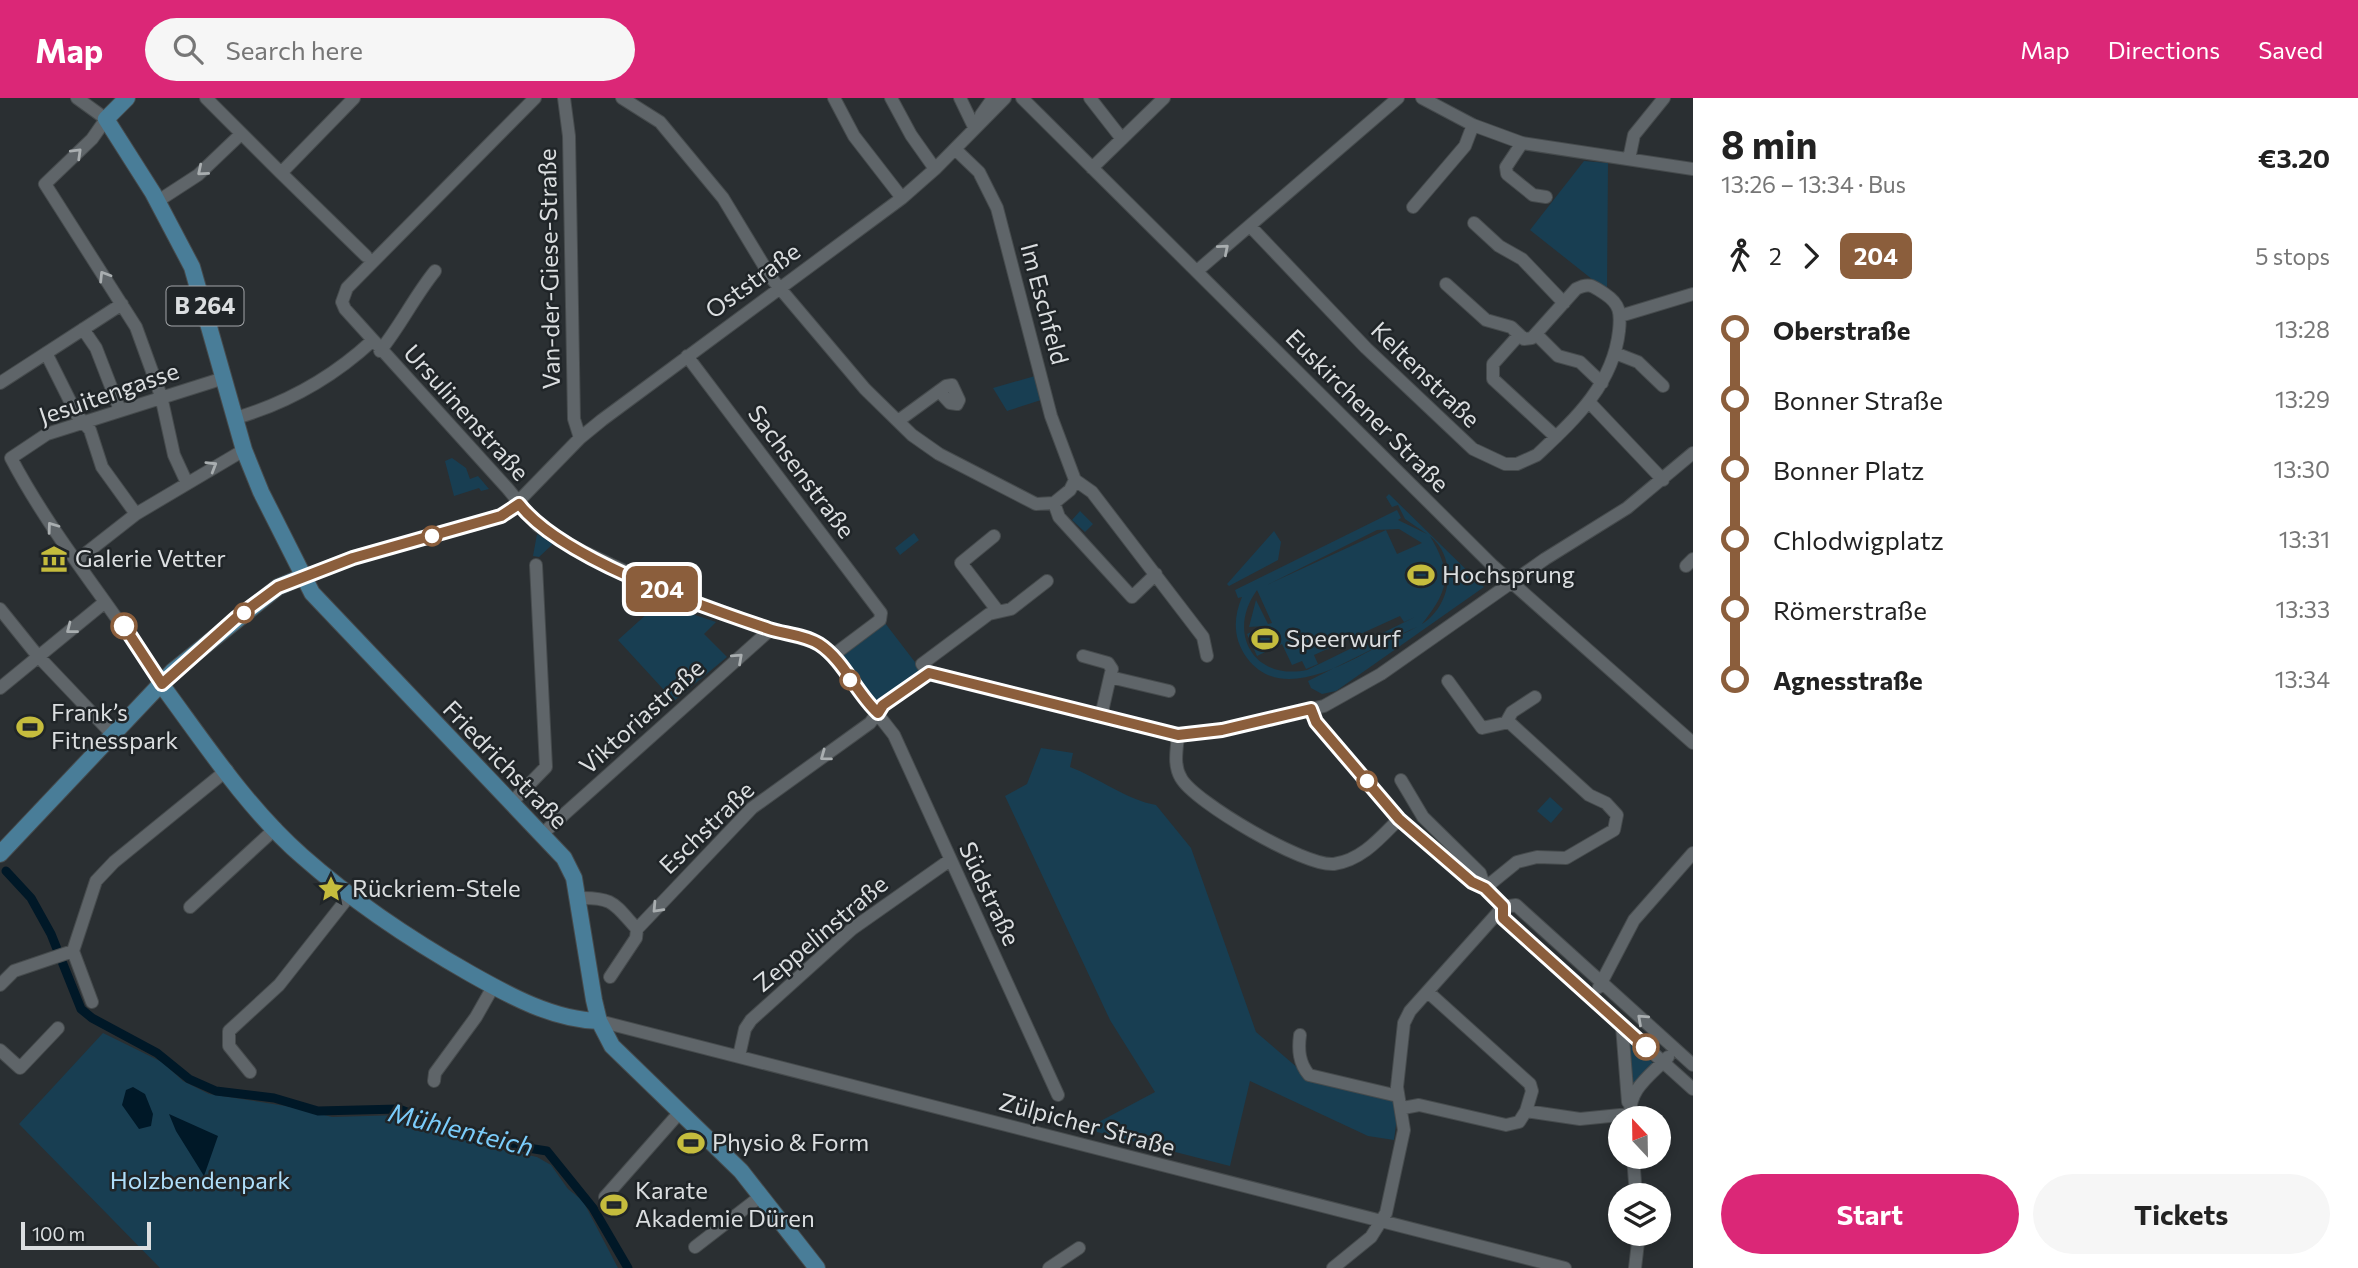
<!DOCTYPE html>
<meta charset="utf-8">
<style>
body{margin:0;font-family:Commissioner,sans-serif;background:#f6f6f6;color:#222;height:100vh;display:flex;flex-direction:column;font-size:26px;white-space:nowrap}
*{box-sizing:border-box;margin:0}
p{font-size:23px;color:#767676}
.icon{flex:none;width:38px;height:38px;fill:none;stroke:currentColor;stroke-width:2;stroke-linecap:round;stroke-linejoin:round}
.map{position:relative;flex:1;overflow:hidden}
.side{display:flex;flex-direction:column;background:#fff;width:665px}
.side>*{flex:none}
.badge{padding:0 14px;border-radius:10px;font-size:24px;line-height:46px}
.needle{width:46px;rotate:338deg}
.buttons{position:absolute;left:1608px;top:1008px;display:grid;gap:14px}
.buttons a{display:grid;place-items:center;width:63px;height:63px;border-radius:50%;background:#fff;box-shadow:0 4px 10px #0003;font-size:35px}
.scale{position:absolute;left:21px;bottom:18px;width:130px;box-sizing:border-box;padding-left:7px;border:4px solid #dbdee0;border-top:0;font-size:19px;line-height:24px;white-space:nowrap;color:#dbdee0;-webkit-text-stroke:5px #202528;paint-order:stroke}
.map>.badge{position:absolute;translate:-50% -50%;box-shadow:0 0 0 4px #fff}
.legs{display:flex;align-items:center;gap:10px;height:77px;padding:0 28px;font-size:23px}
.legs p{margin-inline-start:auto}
.headline{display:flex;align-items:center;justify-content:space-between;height:119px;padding:0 28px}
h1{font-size:38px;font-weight:700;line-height:52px}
.primary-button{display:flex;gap:14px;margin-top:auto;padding:14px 28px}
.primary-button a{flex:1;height:80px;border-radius:42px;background:#db2777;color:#fff;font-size:28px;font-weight:700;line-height:80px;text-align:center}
.primary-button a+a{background:#f6f6f6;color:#222}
ul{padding:0 28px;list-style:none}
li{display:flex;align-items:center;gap:24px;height:70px;font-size:26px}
li i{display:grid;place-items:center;width:10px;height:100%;margin:0 9px;background:currentColor}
li i::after{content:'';width:18px;height:18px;margin:-9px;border:5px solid;border-radius:50%;background:#fff}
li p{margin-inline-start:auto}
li:first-child i{background:linear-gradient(#0000 50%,currentColor 0)}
li:last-child i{background:linear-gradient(currentColor 50%,#0000 0)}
header{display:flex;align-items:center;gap:42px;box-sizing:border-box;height:98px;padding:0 35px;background:#db2777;color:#fff}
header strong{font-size:33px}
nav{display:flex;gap:38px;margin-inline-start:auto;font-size:24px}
.search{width:490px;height:63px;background:#f6f6f6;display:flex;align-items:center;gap:18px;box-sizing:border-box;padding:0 24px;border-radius:38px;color:#767676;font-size:26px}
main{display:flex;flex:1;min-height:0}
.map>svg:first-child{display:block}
.green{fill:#183e52;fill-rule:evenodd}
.water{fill:#001827}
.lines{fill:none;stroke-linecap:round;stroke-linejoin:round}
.canal{stroke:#001827;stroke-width:9}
.minor-casing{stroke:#464b4d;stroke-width:14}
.major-casing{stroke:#464b4d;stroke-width:18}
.minor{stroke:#5f6569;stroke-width:12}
.major{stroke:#497d98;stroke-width:16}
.oneway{stroke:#a9aeb0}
.line-1-casing{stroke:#fff;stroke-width:16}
.line-1{stroke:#8b5e3c;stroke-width:10}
.stop-1-dot{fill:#fff;stroke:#8b5e3c;stroke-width:3.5}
.labels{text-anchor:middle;stroke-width:5;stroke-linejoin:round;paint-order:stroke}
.shield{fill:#202528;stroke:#a3a6a9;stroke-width:2}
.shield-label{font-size:23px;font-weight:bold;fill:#dbdee0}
.street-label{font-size:24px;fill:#dbdee0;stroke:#202528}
.poi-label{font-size:24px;fill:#dbdee0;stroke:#202528;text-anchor:start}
.park-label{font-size:24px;fill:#afdefa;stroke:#202528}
.water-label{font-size:26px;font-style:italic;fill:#7bcdfc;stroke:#202528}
</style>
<header>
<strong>Map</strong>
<div class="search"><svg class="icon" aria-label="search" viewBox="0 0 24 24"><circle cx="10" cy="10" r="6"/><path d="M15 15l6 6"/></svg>Search here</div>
<nav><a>Map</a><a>Directions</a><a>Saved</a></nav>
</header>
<main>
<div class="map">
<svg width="1693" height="1170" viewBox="0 0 1693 1170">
<rect width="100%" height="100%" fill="#2a2f32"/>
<path class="green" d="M1584 63 1608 65 1607 193 1530 132Z
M1035 278 1041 302 1007 313 993 290Z
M452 360 466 370 470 381 478 378 489 391 481 393 479 390 454 398 445 363Z
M1389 396 1484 489 1336 593 1322 596 1311 590 1308 583 1417 529C1371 547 1288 615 1247 560 1233 541 1233 520 1242 499L1238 500 1235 492 1397 412 1401 420 1398 422 1427 436 1405 421 1398 407 1392 409 1386 399ZM1399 431 1422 445 1397 456 1386 432 1267 487 1377 432ZM1430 438C1458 461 1452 507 1422 526 1449 491 1453 477 1430 438ZM1257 492 1272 525 1268 526 1256 502 1249 529 1264 528 1247 536 1257 558 1282 546 1292 567 1302 563 1306 571 1318 566 1314 557 1400 518 1404 524 1415 519 1307 572C1254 583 1226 535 1257 492Z
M1080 413 1093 426 1085 434 1072 422Z
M1274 433 1281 444 1278 462 1229 488 1227 486Z
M914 435 919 442 900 457 895 450Z
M537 436 554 445 539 459 533 458Z
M659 505 716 524 704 536 727 559 674 603 618 542Z
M885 525 921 572 879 602 872 603 843 564V557Z
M1041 650 1073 655 1070 669C1099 680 1127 702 1156 707L1191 750 1256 934 1307 978 1391 997 1397 1019 1394 1042 1368 1038 1250 983 1230 1068 1097 1034 1095 1026 1155 994 1110 922 1005 698 1027 686Z
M1550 699 1563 711 1551 725 1537 713Z
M103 935 162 964 183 983 209 996 292 1009 332 1019 402 1017 434 1026 468 1044 537 1059 551 1067 568 1091 583 1103 618 1170H160L19 1026Z
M1628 947H1634L1654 966 1635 987 1631 986Z"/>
<path class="water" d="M133 989 145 996 153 1016 151 1028 139 1031 122 1007 126 992Z
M169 1016 218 1038 204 1078 176 1033Z"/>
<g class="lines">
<path class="canal" d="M6 773 31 800 51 836 81 911 92 920 157 955 189 981 216 993 274 1000 318 1013 399 1011 478 1042 547 1053 593 1110 628 1170"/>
<defs>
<path id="minor" d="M77 0 106 21 92 41 45 86 136 229 161 298 174 357 186 383
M206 0 281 75 354 0
M535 0 347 190 342 204 345 211 508 391 538 428 561 443 663 491 770 532 818 545 832 558 894 637 1058 997
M564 0 569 38 574 321 580 340
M622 0 660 24 723 100 772 181 865 291 912 337 939 356 1036 406 1054 405 1070 392 1075 382 1051 318 997 110 979 74 955 51
M834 0 854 38 902 100
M891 0 911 37 935 71
M960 0 974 29
M1022 0 1492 467 1693 645
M1090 0 1122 41
M1422 0 1473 27 1522 45 1693 71
M981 17 993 0
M1522 45 1506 69 1507 76 1533 97 1546 99
M1629 61 1634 37 1664 0
M1092 70 1164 0
M281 75 366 158
M158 103 198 77 241 36
M1413 109 1465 48 1473 27
M1474 125 1499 148 1522 161 1564 205
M1250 128 1366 250 1473 351 1505 366H1517L1537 357C1574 322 1613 287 1619 233 1621 215 1620 206 1605 196 1593 188 1589 184 1576 191L1532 240 1524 241 1511 229 1486 222 1446 186
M1197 173 1398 0
M1620 218 1693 196
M83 231 96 250 120 312
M1536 236 1558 258 1580 264 1602 285
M1519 237 1493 266V281L1556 339
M380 253C401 227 414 199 435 173
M46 255 77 317 90 332 102 369 136 416
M1615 255 1638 264 1663 288
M687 258 881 515 880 522 832 558
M0 285 122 206
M1589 304 1663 382
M236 320C287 305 333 279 372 243
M898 323 946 288 952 287 959 302 957 306 950 305 939 293
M1075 382 1092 394 1203 539 1207 558
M1054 405 1059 419 1132 499 1156 476
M994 438 961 465 997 512
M76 463 136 416 244 352
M1686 468 1693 461
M302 479 353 459 476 426 509 413 580 340 602 322 902 100 935 71 1005 0
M0 511 37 557 113 637
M1083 558 1108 565 1112 571 1110 579
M929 575 1178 637 1222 632 1324 608 1381 576 1545 461 1627 410 1693 355
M929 575 922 566 989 516 1011 511 1047 483
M1448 583 1482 630 1509 624 1589 697 1606 705 1617 717 1614 732 1566 760 1537 759 1517 764 1485 790
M161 586C113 509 53 440 11 360L47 336 224 280
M0 590 105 504
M1311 611 1316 624 1399 721 1472 784 1485 790 1503 809V820L1693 991
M1101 618 1110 579 1169 593
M1507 623 1512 614 1535 599
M1178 637C1177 651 1173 667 1181 680 1194 704 1305 769 1334 766 1362 762 1380 740 1399 721
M1401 682 1423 719 1480 775 1485 790
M511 705 546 669 536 467
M541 737 770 532
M578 800C614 799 614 806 637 831L636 840 610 879
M190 809 276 730
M1503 809 1516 807 1693 967
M637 831 752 710 870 625 883 607 929 575
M0 887 14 873 73 853
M1599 889 1634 822 1693 755
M1428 894 1530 986 1532 993 1526 1013
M92 904 73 853 96 783 114 764 227 672
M599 923 1565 1170
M1622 928 1628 1004
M1300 937C1298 952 1299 965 1309 977L1398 998
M0 952 20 970 58 930
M739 958 745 931 751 922 852 831 950 762
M250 974 229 948V933L279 887 350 797
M434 983 435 975 476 919 493 889
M1403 1010 1419 1007 1506 1027 1519 1024 1526 1013 1580 1021 1630 1016
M1630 1020C1628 991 1649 979 1668 959
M1633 1059 1636 1097
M605 1099 680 1014
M695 1149 761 1098
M1049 1170 1079 1150
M1333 1170 1371 1139 1386 1115 1404 1032 1397 989 1404 925 1410 913 1503 809
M1635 1170 1639 1136"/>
<path id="major" d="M127 0 106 21 153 95 192 169 244 352 261 394 312 495 564 760 574 780 594 902 599 923 612 948 741 1073 817 1170
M161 586C204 644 247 710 302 758 354 804 411 842 471 876 510 898 554 922 599 923
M0 756 173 573 278 489 302 479"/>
</defs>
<use href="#minor" class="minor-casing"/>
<use href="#major" class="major-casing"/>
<use href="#minor" class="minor"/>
<use href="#major" class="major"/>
</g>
<defs><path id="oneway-chevron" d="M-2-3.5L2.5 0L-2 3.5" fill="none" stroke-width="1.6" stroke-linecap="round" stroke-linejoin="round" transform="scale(1.75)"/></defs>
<g class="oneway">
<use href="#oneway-chevron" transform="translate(77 55) rotate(-44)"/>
<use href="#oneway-chevron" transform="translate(202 73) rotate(140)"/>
<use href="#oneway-chevron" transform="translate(1224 151) rotate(-41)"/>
<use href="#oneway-chevron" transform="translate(104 178) rotate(-122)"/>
<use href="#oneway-chevron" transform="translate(212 368) rotate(-31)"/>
<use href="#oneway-chevron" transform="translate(52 429) rotate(-126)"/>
<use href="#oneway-chevron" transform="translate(71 531) rotate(142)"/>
<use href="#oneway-chevron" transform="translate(738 560) rotate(-42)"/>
<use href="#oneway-chevron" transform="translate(825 658) rotate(144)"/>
<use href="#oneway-chevron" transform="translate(657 810) rotate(133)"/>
<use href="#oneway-chevron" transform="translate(1642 921) rotate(-138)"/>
</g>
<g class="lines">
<defs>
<path id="line-1" d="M124 528 162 586 236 520 278 489 353 460 501 418 519 406C563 462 699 507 769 531 784 536 805 537 819 546 844 562 856 595 878 615L883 607 929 575 1178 637 1222 632 1311 611 1316 624 1399 721 1472 784 1485 790 1503 808V820L1646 949"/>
</defs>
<use href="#line-1" class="line-1-casing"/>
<use href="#line-1" class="line-1"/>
</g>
<defs>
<symbol id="museum-bare" viewBox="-9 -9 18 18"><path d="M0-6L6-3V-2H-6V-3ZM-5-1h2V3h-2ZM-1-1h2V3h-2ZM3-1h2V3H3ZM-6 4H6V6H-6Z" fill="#c5bc3d" stroke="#202528" stroke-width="2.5" paint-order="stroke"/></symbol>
<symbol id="stadium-bare" viewBox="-9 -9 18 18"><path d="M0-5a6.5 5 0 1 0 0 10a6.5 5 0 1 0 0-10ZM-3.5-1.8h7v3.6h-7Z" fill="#c5bc3d" stroke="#202528" stroke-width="2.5" paint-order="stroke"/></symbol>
<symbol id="sight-bare" viewBox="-9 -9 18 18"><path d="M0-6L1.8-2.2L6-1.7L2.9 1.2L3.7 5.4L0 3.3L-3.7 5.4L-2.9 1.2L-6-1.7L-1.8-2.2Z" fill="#c5bc3d" stroke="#202528" stroke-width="2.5" paint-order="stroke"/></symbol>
</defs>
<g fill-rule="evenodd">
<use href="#museum-bare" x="35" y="442" width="38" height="38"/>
<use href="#stadium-bare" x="1402" y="458" width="38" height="38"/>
<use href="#stadium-bare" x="1246" y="522" width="38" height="38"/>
<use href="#stadium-bare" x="11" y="610" width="38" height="38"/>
<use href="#sight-bare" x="312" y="772" width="38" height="38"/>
<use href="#stadium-bare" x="672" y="1026" width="38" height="38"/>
<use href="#stadium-bare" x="595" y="1088" width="38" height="38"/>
</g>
<g class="stop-1-dot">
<circle cx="432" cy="438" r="9"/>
<circle cx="244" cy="515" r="9"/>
<circle cx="124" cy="528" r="12"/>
<circle cx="850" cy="582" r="9"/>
<circle cx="1367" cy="683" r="9"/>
<circle cx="1646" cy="949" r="12"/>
</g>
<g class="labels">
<rect class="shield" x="166.5" y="188.5" width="77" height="39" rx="5"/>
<g class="shield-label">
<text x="205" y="216">B 264</text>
</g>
<g class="street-label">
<text transform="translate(550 171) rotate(-91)" y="8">Van-der-Giese-Straße</text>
<text transform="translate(753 183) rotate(-36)" y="8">Oststraße</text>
<text transform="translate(1044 206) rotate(75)" y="8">Im Eschfeld</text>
<text transform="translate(1425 277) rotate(44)" y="8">Keltenstraße</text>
<text transform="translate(109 296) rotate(-19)" y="8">Jesuitengasse</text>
<text transform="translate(1367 313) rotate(45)" y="8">Euskirchener Straße</text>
<text transform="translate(466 315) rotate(48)" y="8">Ursulinenstraße</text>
<text transform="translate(801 374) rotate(53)" y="8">Sachsenstraße</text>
<text transform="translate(642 619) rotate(-42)" y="8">Viktoriastraße</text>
<text transform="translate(505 667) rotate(46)" y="8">Friedrichstraße</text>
<text transform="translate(707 730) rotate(-44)" y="8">Eschstraße</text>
<text transform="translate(989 796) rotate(65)" y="8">Südstraße</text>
<text transform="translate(821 836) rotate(-40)" y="8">Zeppelinstraße</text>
<text transform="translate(1087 1027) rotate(15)" y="8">Zülpicher Straße</text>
</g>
<g class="poi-label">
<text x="75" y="469">Galerie Vetter</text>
<text x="1442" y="485">Hochsprung</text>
<text x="1286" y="549">Speerwurf</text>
<text x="51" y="623">Frank’s<tspan x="51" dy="28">Fitnesspark</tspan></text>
<text x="352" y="799">Rückriem-Stele</text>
<text x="712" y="1053">Physio &amp; Form</text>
<text x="635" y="1101">Karate<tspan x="635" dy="28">Akademie Düren</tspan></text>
</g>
<g class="park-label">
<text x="200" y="1091">Holzbendenpark</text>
</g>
<g class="water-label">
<text transform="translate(461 1032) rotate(14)" y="9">Mühlenteich</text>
</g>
</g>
</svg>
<div class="buttons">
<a><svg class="needle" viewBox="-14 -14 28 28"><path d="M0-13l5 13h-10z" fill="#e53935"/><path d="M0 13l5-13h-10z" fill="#767676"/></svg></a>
<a><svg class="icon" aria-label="layers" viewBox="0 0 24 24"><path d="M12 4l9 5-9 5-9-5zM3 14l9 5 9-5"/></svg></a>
</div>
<div class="scale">100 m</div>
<b class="badge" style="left:662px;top:491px;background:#8b5e3c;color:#fff">204</b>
</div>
<section class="side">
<div class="headline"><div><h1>8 min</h1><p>13:26 – 13:34 · Bus</p></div><b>€3.20</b></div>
<div class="legs"><svg class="icon" aria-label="walk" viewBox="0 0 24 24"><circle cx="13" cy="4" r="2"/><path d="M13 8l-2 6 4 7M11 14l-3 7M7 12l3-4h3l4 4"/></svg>2<svg class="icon" aria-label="forward" viewBox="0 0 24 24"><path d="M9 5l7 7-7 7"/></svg><b class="badge" style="background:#8b5e3c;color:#fff">204</b><p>5 stops</p></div>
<ul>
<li><i style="color:#8b5e3c"></i><b>Oberstraße</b><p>13:28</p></li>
<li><i style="color:#8b5e3c"></i><span>Bonner Straße</span><p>13:29</p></li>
<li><i style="color:#8b5e3c"></i><span>Bonner Platz</span><p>13:30</p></li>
<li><i style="color:#8b5e3c"></i><span>Chlodwigplatz</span><p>13:31</p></li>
<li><i style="color:#8b5e3c"></i><span>Römerstraße</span><p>13:33</p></li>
<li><i style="color:#8b5e3c"></i><b>Agnesstraße</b><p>13:34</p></li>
</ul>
<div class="primary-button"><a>Start</a><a>Tickets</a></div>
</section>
</main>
